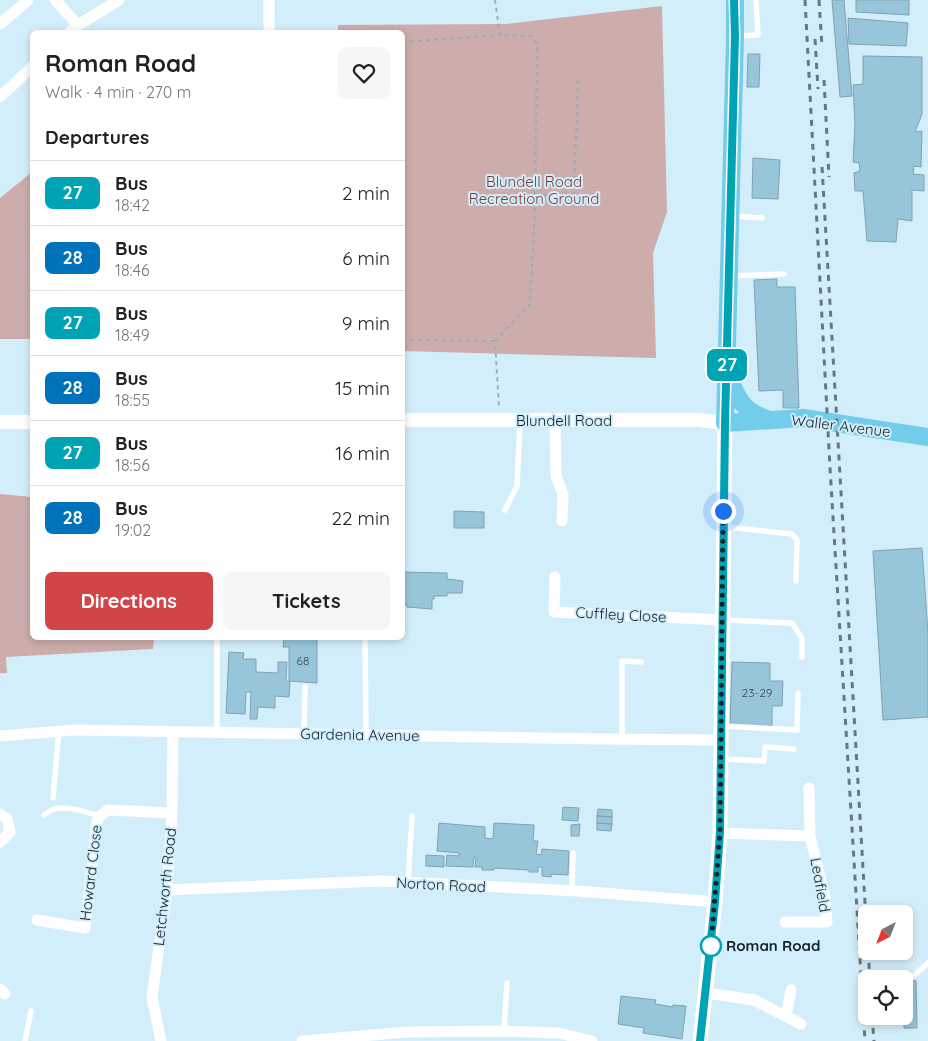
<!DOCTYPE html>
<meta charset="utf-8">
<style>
body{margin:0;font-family:Quicksand,sans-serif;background:#f6f6f6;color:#222;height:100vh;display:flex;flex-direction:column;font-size:19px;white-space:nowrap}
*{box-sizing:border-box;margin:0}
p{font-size:16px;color:#767676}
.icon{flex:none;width:28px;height:28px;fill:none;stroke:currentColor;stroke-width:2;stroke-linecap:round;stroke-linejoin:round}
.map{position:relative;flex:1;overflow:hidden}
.side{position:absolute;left:30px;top:30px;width:375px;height:610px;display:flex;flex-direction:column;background:#fff;border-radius:8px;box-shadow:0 2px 8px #0003}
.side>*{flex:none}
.badge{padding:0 10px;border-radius:8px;font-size:18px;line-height:32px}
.needle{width:32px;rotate:222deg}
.fabs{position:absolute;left:858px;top:905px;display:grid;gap:10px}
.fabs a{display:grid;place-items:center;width:55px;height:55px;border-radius:8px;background:#fff;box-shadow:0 2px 8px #0003;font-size:25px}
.you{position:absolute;width:25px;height:25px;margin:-12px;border:4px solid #fff;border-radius:50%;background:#1a73e8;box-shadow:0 0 0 8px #1a73e833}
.map>.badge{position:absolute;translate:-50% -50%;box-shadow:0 0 0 2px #fff}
h2{padding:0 15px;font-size:19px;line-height:45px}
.round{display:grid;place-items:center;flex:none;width:52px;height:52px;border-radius:8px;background:#f6f6f6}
.head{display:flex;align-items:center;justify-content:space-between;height:85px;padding:0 15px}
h1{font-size:24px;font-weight:700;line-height:38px}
.cta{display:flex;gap:10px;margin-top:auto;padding:10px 15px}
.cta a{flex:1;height:58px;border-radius:8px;background:#d34447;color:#fff;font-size:20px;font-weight:700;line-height:58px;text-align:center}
.cta a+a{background:#f6f6f6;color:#222}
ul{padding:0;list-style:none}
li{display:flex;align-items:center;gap:15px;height:65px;padding:0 15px;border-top:1px solid #e0e0e0}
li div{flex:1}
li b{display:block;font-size:19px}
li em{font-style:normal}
li .badge{min-width:55px;font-weight:700;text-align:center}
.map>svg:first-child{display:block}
.green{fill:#cdadab}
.building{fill:#97c6db;stroke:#80a1b0}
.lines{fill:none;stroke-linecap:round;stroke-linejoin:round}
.path{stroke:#97aeb8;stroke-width:2;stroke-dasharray:4 4;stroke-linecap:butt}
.service{stroke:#fff;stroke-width:5.5}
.minor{stroke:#fff;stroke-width:11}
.tertiary{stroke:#fff;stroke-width:14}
.secondary{stroke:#fff;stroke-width:15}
.primary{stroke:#72cdea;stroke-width:18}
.rail{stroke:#657881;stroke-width:3;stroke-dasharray:6 6;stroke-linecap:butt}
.line-casing{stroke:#fff;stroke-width:11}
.line{stroke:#00a3b4;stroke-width:8}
.walk{stroke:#132026;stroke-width:5;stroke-dasharray:0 9}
.stop-dot{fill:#fff;stroke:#00a3b4;stroke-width:2.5}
.labels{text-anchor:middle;stroke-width:4;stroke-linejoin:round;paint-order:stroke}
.number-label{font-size:12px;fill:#344a53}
.park-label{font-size:15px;fill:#783a38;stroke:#d3eefb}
.street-label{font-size:15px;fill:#132026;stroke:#d3eefb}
.stop-label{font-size:15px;font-weight:bold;fill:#132026;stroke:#d3eefb;text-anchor:start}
</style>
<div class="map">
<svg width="928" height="1041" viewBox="0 0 928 1041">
<rect width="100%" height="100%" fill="#d3eefb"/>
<path class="green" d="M662 6 667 212 653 253 656 358 403 351 402 32H338V25L506 24Z
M32 172V339H0V198Z
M0 494 32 497V638H154L153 649 6 657 7 673H0Z"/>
<path class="building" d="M832 0H844L852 96 840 97Z
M856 0H909V15L856 12Z
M848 18 908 23 906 46 849 44Z
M748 54H760L759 87H747Z
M863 56 922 57V114L915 132 922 131 921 167 914 166 913 174 924 175V191L912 190V221L898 219 896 242 867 241 863 191H855L854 173 860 171 859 163 853 162 855 124 853 85 863 84Z
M753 158 780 160 778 199 752 198Z
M777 279V287H795L799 408H783V390L759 391 754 280Z
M454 511 484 512V528H454Z
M922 548 928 633V717L883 720 873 551Z
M402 572 447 573V579L463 581 462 593H447V596H434V599H432V609L407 607V605H402Z
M284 638H317V683L289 681V647H283Z
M229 652 244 653 243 659H256V672L278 673V662H287L286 681 290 682 289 697 275 696V708L258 707 257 719H250L251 692H246L245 714 226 713Z
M732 662 770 663V681H783L782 706H772V726L730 725Z
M563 807 579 808 578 821 562 820Z
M598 809 612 810V817L597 816Z
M597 816 612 817V824L597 823Z
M439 823 485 827V838L493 839 494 823 534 825 533 841H538L536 854 541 855 542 849 569 851 568 875 551 874V877L542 876V867H538V872H529V870L494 868V870H482V867H475L476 857H474L473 867 446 866 447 855 459 856V853L437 851Z
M597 823 612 824 611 831 597 830Z
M580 824 579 836H571V825Z
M426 855 444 856V867L426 866Z
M904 980 916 981 917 1028H904Z
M621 996 656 1000 655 1004 673 1007V1005L686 1006 682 1039 643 1033 644 1028 618 1024Z"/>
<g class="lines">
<path class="path" d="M495 0 500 35 531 36 537 43 535 208 530 304 495 341 499 407
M402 42 500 35
M535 195 577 196
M574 196 578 81
M402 340 495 341"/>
<path class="service" d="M738 36 758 35 756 0
M733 216 762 218
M731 276 784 274
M505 510 517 486 520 421
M725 527 792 534 797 540 796 581
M724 620 792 623 802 638V657
M365 638 366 735
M723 726 797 730 798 693
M217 733V638
M304 734 305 687
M622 740V661L641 662
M722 759 764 761 765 747 794 749
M53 798 59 730
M44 815C47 813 51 810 54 809 66 805 88 813 100 816
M408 883 412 816
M572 891 573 853
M909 980 928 963
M504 1031 507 983
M25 1041 31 1011"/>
<path class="minor" d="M55 0 78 25
M269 0V32
M0 24 28 0
M70 32 78 25 119 0
M0 97 32 67
M555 421 556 476 563 494 562 521
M555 577 554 612 722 620
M0 736 75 730 602 739 720 740
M0 814 7 819 10 832 0 842
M720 833 810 836
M167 890 382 881 578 891 715 902
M37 920 85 928 97 821 100 816 108 810 172 813
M785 922H827L825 898 810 836 809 788
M0 989 5 994
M706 993 754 1000 801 1024
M786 1016 791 990
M161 1041 152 997 167 890 172 813 173 732
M302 1041 408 1032 504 1031 559 1033 592 1041"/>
<path class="tertiary" d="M402 420H698L725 423
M0 422H32"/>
<path class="secondary" d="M700 1041 715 902 720 833 725 423"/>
<path class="primary" d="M735 0V37L725 423 803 418 928 437
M729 378C739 402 744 411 769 420"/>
<path class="rail" d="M805 0 830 468 865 1041
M819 0 822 47
M815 39 818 89
M824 80 829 177
M822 167 866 920
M868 951 870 979
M872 1016 874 1041"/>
</g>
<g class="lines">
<defs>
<path id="line" d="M700 1041 715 902 720 832 725 423 735 36 734 0"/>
</defs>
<use href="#line" class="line-casing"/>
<use href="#line" class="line"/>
<path class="walk" d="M711 946 720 832 723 511"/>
</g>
<circle class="stop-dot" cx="711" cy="946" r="10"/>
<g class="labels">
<g class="number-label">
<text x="303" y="665">68</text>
<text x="757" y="697">23-29</text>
</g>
<g class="park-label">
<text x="534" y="187">Blundell Road<tspan x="534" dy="17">Recreation Ground</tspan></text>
</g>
<g class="street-label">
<text x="564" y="426">Blundell Road</text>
<text transform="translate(841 426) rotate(7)" y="5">Waller Avenue</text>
<text transform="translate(621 615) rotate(3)" y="5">Cuffley Close</text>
<text transform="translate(360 735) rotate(1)" y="5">Gardenia Avenue</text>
<text transform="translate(91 873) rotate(-83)" y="5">Howard Close</text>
<text transform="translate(441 885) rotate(3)" y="5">Norton Road</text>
<text transform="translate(820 885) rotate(80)" y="5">Leafield</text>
<text transform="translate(165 887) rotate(-84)" y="5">Letchworth Road</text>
</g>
<g class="stop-label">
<text x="726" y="951">Roman Road</text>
</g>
</g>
</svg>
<div class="fabs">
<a><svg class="needle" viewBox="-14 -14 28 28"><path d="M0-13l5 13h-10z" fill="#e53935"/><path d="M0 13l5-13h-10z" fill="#767676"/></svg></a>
<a><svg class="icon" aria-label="locate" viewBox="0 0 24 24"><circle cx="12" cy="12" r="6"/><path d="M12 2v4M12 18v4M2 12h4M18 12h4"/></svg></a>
</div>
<div class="you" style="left:723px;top:511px"></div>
<b class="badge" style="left:727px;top:365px;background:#00a3b4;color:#fff">27</b>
<section class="side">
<div class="head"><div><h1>Roman Road</h1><p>Walk · 4 min · 270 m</p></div><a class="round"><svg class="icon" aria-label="heart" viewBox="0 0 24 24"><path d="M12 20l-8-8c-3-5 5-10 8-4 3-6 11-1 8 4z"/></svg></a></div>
<h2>Departures</h2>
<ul>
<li><span class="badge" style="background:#00a3b4;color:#fff">27</span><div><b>Bus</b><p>18:42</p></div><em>2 min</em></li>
<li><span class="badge" style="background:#0072bc;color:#fff">28</span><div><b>Bus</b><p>18:46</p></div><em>6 min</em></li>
<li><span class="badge" style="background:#00a3b4;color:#fff">27</span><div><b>Bus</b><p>18:49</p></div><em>9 min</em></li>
<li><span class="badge" style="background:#0072bc;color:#fff">28</span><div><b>Bus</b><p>18:55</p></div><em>15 min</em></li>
<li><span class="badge" style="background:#00a3b4;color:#fff">27</span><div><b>Bus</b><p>18:56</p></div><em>16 min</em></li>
<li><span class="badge" style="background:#0072bc;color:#fff">28</span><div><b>Bus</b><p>19:02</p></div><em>22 min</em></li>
</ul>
<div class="cta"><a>Directions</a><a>Tickets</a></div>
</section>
</div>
